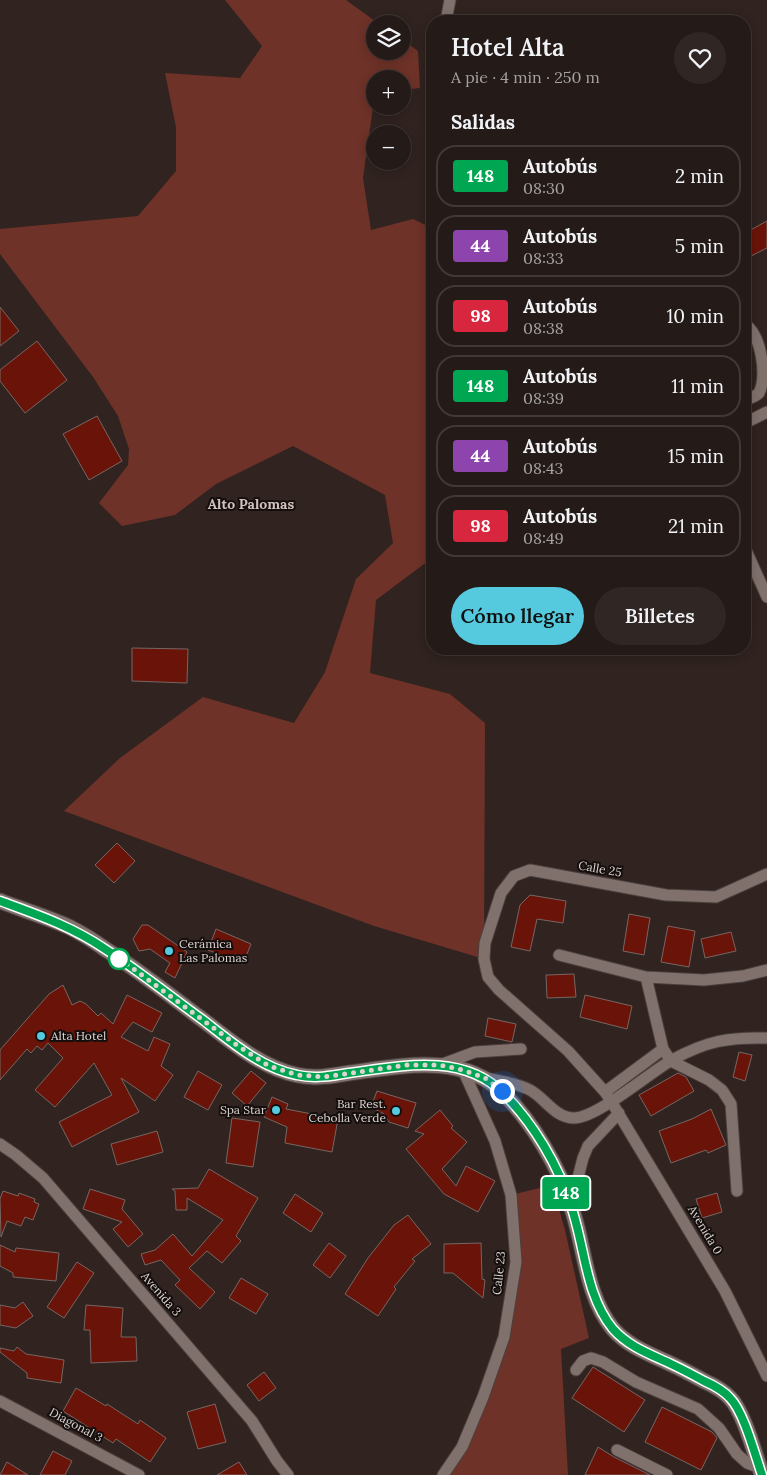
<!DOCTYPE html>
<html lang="es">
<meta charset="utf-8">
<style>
body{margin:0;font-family:Lora,serif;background:#302725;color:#f1f3f6;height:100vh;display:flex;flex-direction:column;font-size:19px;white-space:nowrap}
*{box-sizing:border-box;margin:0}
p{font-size:16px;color:#a3a1a2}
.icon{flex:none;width:28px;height:28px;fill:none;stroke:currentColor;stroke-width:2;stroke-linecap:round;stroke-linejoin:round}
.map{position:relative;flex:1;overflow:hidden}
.drawer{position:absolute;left:426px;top:15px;width:325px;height:640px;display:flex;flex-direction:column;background:#241a18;border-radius:20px;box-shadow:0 2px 12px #0003,0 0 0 1px #413837}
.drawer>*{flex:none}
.badge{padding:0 10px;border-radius:4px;font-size:18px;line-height:32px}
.tools{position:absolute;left:366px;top:15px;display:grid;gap:10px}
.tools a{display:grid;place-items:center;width:45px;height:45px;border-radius:50%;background:#241a18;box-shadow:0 2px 12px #0003,0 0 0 1px #413837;font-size:25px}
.you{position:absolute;width:25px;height:25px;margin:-12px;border:4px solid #fff;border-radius:50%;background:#1a73e8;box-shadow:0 0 0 8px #1a73e833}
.map>.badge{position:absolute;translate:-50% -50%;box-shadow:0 0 0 2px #fff}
h2{padding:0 25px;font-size:19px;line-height:45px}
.round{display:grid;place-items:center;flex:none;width:52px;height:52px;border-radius:26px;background:#302725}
.headline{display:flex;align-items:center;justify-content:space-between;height:85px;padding:0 25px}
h1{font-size:24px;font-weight:600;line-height:38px}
.button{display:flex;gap:10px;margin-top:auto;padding:10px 25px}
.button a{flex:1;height:58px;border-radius:30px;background:#55cadf;color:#111;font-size:20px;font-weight:600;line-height:58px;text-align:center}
.button a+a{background:#302725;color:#f1f3f6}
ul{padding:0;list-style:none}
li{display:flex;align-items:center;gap:15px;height:62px;margin:0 10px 8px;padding:0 15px;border:2px solid #413837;border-radius:20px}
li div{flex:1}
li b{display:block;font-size:19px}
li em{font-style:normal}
li .badge{min-width:55px;font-weight:700;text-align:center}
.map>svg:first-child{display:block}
.green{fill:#6e3228}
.building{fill:#6a1409;stroke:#766663}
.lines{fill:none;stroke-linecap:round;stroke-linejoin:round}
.street-casing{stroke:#4b403e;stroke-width:13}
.secondary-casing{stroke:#4b403e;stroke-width:17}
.street{stroke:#81716d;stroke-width:11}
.secondary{stroke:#81716d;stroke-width:15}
.line-casing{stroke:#fff;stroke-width:11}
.line{stroke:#00a651;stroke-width:8}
.walk{stroke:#ddd4d2;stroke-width:5;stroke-dasharray:0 9}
.poi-dot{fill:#55cadf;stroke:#140e0d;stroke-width:2}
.stop-dot{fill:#fff;stroke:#00a651;stroke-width:2.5}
.labels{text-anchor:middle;stroke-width:4;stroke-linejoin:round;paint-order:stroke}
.street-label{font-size:12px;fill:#ddd4d2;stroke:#140e0d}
.poi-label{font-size:12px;fill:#ddd4d2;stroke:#140e0d;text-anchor:start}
.neighbourhood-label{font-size:14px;font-weight:bold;fill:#d3c1bd;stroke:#140e0d}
</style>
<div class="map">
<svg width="767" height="1475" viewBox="0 0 767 1475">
<rect width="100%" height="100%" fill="#302320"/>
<path class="green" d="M225 0H346L379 24H375V51H402L403 40 418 51 420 88 403 90 402 79H375V93L363 178 371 230 413 219 432 228V559V558L376 600 370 673 450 694 485 723 484 959 374 926 64 811 120 758 203 697 294 723 325 672 356 579 393 543 385 495 293 446 216 484 175 515 122 526 99 503 128 465 129 449 118 416 93 377 0 254V229L138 216 176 171V127L165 73 240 78 262 46Z
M552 1185 565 1230 589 1338 561 1349 568 1475H442L462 1447 504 1337 516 1262 511 1195Z"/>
<path class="building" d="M767 221V248L745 259V233Z
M0 307 19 331 0 346Z
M37 341 67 380 25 413 0 381V370Z
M97 416 122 461 89 480 63 434Z
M132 648 188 649 187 683 132 681Z
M117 843 135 861 114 883 95 865Z
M530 895 566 901 563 923 537 919 530 951 511 947 520 905Z
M629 914 650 918 644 955 623 951Z
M142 925H148L187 952 175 978 165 972 170 963 150 949 139 951 133 939Z
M668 926 695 931 689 967 661 962Z
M216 929 251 944 243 964 208 950Z
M731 932 736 951 705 958 701 939Z
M574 974 576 997 547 998 546 975Z
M63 985 72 1005 80 1001 86 1004 98 1016 101 1013 113 1024 127 995 162 1013 152 1032 133 1022 121 1037 148 1051 154 1037 170 1044 161 1066 173 1075 155 1101 121 1078 139 1112 72 1147 59 1122 112 1095 94 1063 55 1107 35 1090 63 1058 48 1043 42 1050 37 1046 31 1053 27 1049 0 1080V1050L49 994Z
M585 995 632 1006 627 1029 580 1017Z
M488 1018 516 1024 512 1042 485 1036Z
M739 1052 752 1055 745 1081 733 1077Z
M198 1071 222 1085 208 1110 184 1097Z
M251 1071 266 1083 247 1106 232 1093Z
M678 1073 686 1077 694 1091 651 1116 639 1095Z
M377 1091 416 1103 408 1128 389 1122 384 1114 371 1107Z
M272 1097 288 1104 286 1109 338 1119 332 1152 285 1143 287 1127 264 1117Z
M711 1109 726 1145 708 1153 706 1150 671 1163 659 1131 692 1119Z
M440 1110 453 1126 451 1128 467 1142 442 1169 456 1186 466 1166 495 1181 478 1212 444 1194 406 1149 424 1134 415 1131Z
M232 1118 260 1122 253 1167 226 1163Z
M157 1131 163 1152 117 1165 111 1144Z
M209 1169 258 1198 236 1236 241 1241 222 1263 207 1251 189 1268 215 1292 200 1309 175 1285 180 1280 161 1260 145 1265 141 1254 155 1250 173 1234 192 1256 223 1220 187 1198V1210H176L175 1191 172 1189 198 1188Z
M90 1189 125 1200 122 1209 143 1234 128 1247 113 1229 122 1222 83 1209Z
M3 1191 18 1196 19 1193 35 1199 34 1202 39 1204 33 1220 25 1217 21 1226 7 1221 1 1237 0 1199Z
M717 1193 722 1212 702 1218 696 1199Z
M295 1194 323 1213 311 1232 283 1213Z
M408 1215 431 1244 412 1259 415 1261 394 1287 396 1289 378 1316 345 1294 368 1258 394 1225Z
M329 1243 346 1256 330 1278 313 1265Z
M481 1243 482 1279 485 1280 483 1298 453 1273H444V1244Z
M0 1245 15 1252 16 1248 59 1253 56 1281 13 1277V1273L0 1266Z
M77 1262 94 1273 64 1318 47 1307Z
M241 1278 268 1294 256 1314 229 1298Z
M23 1302 33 1316 16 1328 0 1325V1305L15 1308Z
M86 1305 123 1308 121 1337H136L137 1361 91 1363 90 1330H84Z
M17 1347 26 1354 64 1360 61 1383 27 1378V1373L0 1352V1348L14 1351Z
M593 1367 645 1400 624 1432 572 1398Z
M264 1372 276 1388 259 1401 247 1385Z
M76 1388 106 1406 107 1404 138 1424 140 1420 166 1438 150 1462 116 1439 113 1443 63 1411Z
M215 1404 226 1442 198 1449 187 1412Z
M662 1407 712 1432 717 1438 701 1470 645 1442Z
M598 1447 614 1457 650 1475H585Z
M53 1451 72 1461 65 1475H40Z
M7 1462 28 1475H0Z
M239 1462 247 1475H217Z"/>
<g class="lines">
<defs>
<path id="street" d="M446 21 450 0
M745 324C762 336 767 376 759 393 755 397 750 398 745 400
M745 423 767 412
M745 548 767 597
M767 874 716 897 666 895 530 870 514 876 501 893 485 943 484 959 488 977 499 990 568 1051 605 1092 611 1101 725 1291 767 1376
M559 955 646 977 704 980 743 976 767 970
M646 977 663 1049 671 1061 709 1080 722 1090 731 1104 737 1191
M440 1065 475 1052 521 1049
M486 1078C500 1081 517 1083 530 1090 545 1098 555 1118 574 1118 597 1118 649 1073 672 1060 706 1041 729 1037 767 1038
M605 1092 663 1049
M0 1144 16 1155 43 1178 252 1421 277 1461 288 1475
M571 1205 583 1158 588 1146 619 1113
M576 1370 583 1361 591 1358 603 1362 636 1382 698 1409 719 1428 737 1454 747 1463 760 1468
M0 1401 139 1475
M617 1450 667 1475
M443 1475 462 1447 483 1397 504 1337 516 1262 511 1195 495 1141 463 1070"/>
<path id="secondary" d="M0 901C23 910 47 917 69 927 81 933 94 941 105 949 140 971 173 998 207 1023 234 1044 263 1068 297 1075 314 1079 332 1076 349 1073 401 1066 463 1052 504 1094 533 1123 559 1167 571 1206 585 1246 585 1295 613 1329 629 1347 650 1354 671 1364 682 1369 693 1375 704 1381 713 1385 723 1390 730 1398 744 1412 755 1455 762 1475"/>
</defs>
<use href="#street" class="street-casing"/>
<use href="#secondary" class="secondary-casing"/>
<use href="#street" class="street"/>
<use href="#secondary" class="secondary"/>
</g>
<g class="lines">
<defs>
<path id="line" d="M0 901C38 915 71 926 105 949 139 971 170 996 203 1020 231 1042 261 1068 297 1075 314 1079 332 1076 349 1073 401 1066 463 1052 504 1094 533 1123 559 1166 571 1206 585 1246 585 1295 613 1329 629 1347 650 1354 671 1364 682 1369 693 1375 704 1381 713 1385 723 1390 730 1398 744 1412 755 1455 762 1475"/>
</defs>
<use href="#line" class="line-casing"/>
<use href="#line" class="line"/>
<path class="walk" d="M119 959 116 956 238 1046 269 1066 298 1075 324 1077 407 1065H440L463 1070 485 1078 502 1091"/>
</g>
<g class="poi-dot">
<circle cx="169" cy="951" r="5"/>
<circle cx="41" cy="1036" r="5"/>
<circle cx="276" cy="1110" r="5"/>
<circle cx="396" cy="1111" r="5"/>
</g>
<circle class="stop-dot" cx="119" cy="959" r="10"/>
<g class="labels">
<g class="street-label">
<text transform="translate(600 869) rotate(10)" y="4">Calle 25</text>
<text transform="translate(705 1230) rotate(59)" y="4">Avenida 0</text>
<text transform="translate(499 1273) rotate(-84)" y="4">Calle 23</text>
<text transform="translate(161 1294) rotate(49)" y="4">Avenida 3</text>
<text transform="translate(76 1425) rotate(28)" y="4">Diagonal 3</text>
</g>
<g class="poi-label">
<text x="179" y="948">Cerámica<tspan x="179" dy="14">Las Palomas</tspan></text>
<text x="51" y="1040">Alta Hotel</text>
<text x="386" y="1108" text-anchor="end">Bar Rest.<tspan x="386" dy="14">Cebolla Verde</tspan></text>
<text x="266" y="1114" text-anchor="end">Spa Star</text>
</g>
<g class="neighbourhood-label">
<text x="251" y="509">Alto Palomas</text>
</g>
</g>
</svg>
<div class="tools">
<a><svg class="icon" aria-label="layers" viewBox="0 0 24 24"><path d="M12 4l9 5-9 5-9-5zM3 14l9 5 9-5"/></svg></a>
<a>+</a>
<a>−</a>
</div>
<div class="you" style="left:502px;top:1091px"></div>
<b class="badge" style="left:566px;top:1193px;background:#00a651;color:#fff">148</b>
<section class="drawer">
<div class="headline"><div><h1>Hotel Alta</h1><p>A pie · 4 min · 250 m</p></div><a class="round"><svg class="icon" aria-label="heart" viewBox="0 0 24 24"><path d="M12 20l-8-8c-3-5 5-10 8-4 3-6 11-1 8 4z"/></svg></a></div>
<h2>Salidas</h2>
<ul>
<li><span class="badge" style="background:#00a651;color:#fff">148</span><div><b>Autobús</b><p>08:30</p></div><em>2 min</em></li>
<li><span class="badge" style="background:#8e44ad;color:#fff">44</span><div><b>Autobús</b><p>08:33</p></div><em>5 min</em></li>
<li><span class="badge" style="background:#d7263d;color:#fff">98</span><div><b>Autobús</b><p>08:38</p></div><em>10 min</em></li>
<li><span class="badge" style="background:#00a651;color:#fff">148</span><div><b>Autobús</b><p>08:39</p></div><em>11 min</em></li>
<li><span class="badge" style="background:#8e44ad;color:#fff">44</span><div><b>Autobús</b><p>08:43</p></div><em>15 min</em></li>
<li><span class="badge" style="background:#d7263d;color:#fff">98</span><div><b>Autobús</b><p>08:49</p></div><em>21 min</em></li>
</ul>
<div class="button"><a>Cómo llegar</a><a>Billetes</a></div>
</section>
</div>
